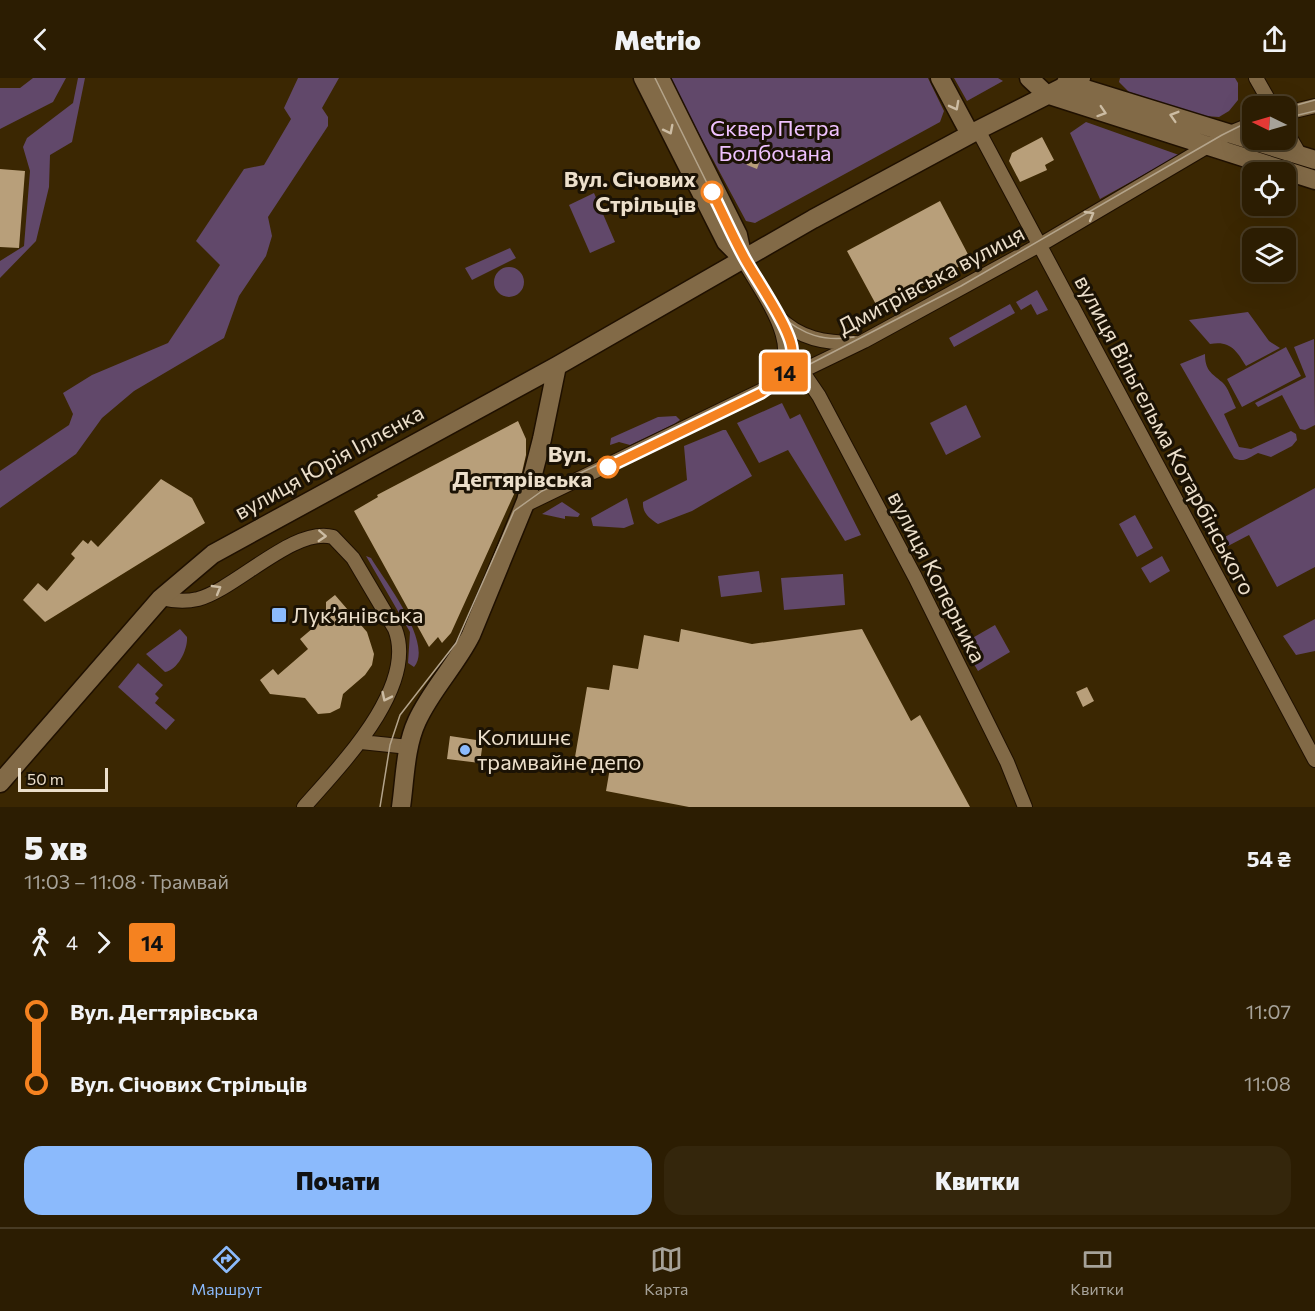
<!DOCTYPE html>
<html lang="uk">
<meta charset="utf-8">
<style>
body{margin:0;font-family:Commissioner,sans-serif;background:#34260c;color:#f1f3f6;height:100vh;display:flex;flex-direction:column;font-size:22px;white-space:nowrap}
*{box-sizing:border-box;margin:0}
p{font-size:20px;color:#a6a299}
.icon{flex:none;width:33px;height:33px;fill:none;stroke:currentColor;stroke-width:2;stroke-linecap:round;stroke-linejoin:round}
.map{position:relative;height:729px;overflow:hidden}
.panel{display:flex;flex-direction:column;background:#2c1d02;flex:1}
.panel>*{flex:none}
.badge{padding:0 12px;border-radius:4px;font-size:21px;line-height:39px}
.needle{width:39px;rotate:275deg}
.fabs{position:absolute;left:1242px;top:18px;display:grid;gap:12px}
.fabs a{display:grid;place-items:center;width:54px;height:54px;border-radius:12px;background:#2c1d02;box-shadow:0 6px 24px #0002,0 0 0 2px #483b24;font-size:30px}
.scale{position:absolute;left:18px;bottom:15px;width:90px;box-sizing:border-box;padding-left:6px;border:3px solid #ecdfcb;border-top:0;font-size:16px;line-height:21px;white-space:nowrap;color:#ecdfcb;-webkit-text-stroke:4px #1b1204;paint-order:stroke}
.map>.badge{position:absolute;translate:-50% -50%;box-shadow:0 0 0 3px #fff}
.legs{display:flex;align-items:center;gap:9px;height:66px;padding:0 24px;font-size:20px}
.legs p{margin-inline-start:auto}
.headline{display:flex;align-items:center;justify-content:space-between;height:102px;padding:0 24px}
h1{font-size:33px;font-weight:800;line-height:45px}
.primary-button{display:flex;gap:12px;margin-top:auto;padding:12px 24px}
.primary-button a{flex:1;height:69px;border-radius:18px;background:#8bbafc;color:#111;font-size:24px;font-weight:800;line-height:69px;text-align:center}
.primary-button a+a{background:#34260c;color:#f1f3f6}
ul{padding:0 24px;list-style:none}
li{display:flex;align-items:center;gap:21px;height:72px;font-size:22px}
li i{display:grid;place-items:center;width:9px;height:100%;margin:0 8px;background:currentColor}
li i::after{content:'';width:15px;height:15px;margin:-8px;border:4px solid;border-radius:50%;background:#2c1d02}
li p{margin-inline-start:auto}
li:first-child i{background:linear-gradient(#0000 50%,currentColor 0)}
li:last-child i{background:linear-gradient(currentColor 50%,#0000 0)}
header{display:flex;justify-content:space-between;align-items:center;height:78px;padding:0 24px;background:#2c1d02;font-size:27px;font-weight:800}
.tabs{display:flex;justify-content:space-around;align-items:center;height:84px;border-top:2px solid #483b24;background:#2c1d02;font-size:16px;color:#a6a299}
.tabs a{display:grid;justify-items:center;gap:3px}
.tabs .on{color:#8bbafc}
.map>svg:first-child{display:block}
.green{fill:#61486a}
.building{fill:#b89f7a}
.lines{fill:none;stroke-linecap:round;stroke-linejoin:round}
.street-casing{stroke:#1f1000;stroke-width:16}
.secondary-casing{stroke:#1f1000;stroke-width:21}
.street{stroke:#826a47;stroke-width:14}
.secondary{stroke:#826a47;stroke-width:18}
.tram{stroke:#b4a48b;stroke-width:1.5}
.oneway{stroke:#ccbca3}
.line-1-casing{stroke:#fff;stroke-width:14}
.line-1{stroke:#f58220;stroke-width:9}
.stop-1-dot{fill:#fff;stroke:#f58220;stroke-width:3}
.poi-dot{fill:#8bbafc;stroke:#1b1204;stroke-width:2}
.labels{text-anchor:middle;stroke-width:6;stroke-linejoin:round;paint-order:stroke}
.park-label{font-size:22px;fill:#efc2ff;stroke:#1b1204}
.stop-label{font-size:22px;font-weight:bold;fill:#ecdfcb;stroke:#1b1204;text-anchor:end}
.street-label{font-size:22px;fill:#ecdfcb;stroke:#1b1204}
.poi-label{font-size:22px;fill:#ecdfcb;stroke:#1b1204;text-anchor:start}
</style>
<header><svg class="icon" aria-label="back" viewBox="0 0 24 24"><path d="M15 5l-7 7 7 7"/></svg>Metrio<svg class="icon" aria-label="share" viewBox="0 0 24 24"><path d="M12 15V3M7 8l5-5 5 5M5 13v7h14v-7"/></svg></header>
<div class="map">
<svg width="1315" height="729" viewBox="0 0 1315 729">
<rect width="100%" height="100%" fill="#3b2702"/>
<path class="green" d="M33 0H66L53 24 0 51V10H20Z
M78 0H85L72 64 50 77 49 109 36 163 0 200V183L24 168 30 93 23 69 27 60 73 25Z
M298 0H339L322 30 328 39V48L268 139 272 158 266 178 239 218 224 260 134 313 102 340 76 376 0 430V393L69 347 73 336 63 315 92 297 168 265 220 187 196 163 244 91 264 87 291 41 284 30Z
M669 0H928L944 33 940 44 755 145 746 143Z
M954 0H998L1003 3 967 23Z
M1120 0H1235L1238 5V22L1229 33 1219 39 1204 38 1129 14 1119 4Z
M1086 44 1179 77 1100 121 1070 55Z
M594 115 615 164 590 175 569 127Z
M510 170 516 180 472 202 465 190Z
M494 204a15 15 0 1 1 30 0a15 15 0 1 1-30 0Z
M1037 212 1048 232 1037 237 1031 226 1021 232 1016 224Z
M1010 226 1015 235 954 269 949 260Z
M1248 234 1269 263 1280 270 1246 288C1237 273 1230 262 1210 266L1189 242Z
M1314 261 1315 347 1305 352 1300 351 1282 317 1258 329 1255 325 1306 299 1294 269Z
M1286 269 1301 298 1242 329 1227 301Z
M1205 276C1205 292 1211 295 1222 304 1228 309 1232 322 1236 330L1224 336 1239 369 1251 371 1291 353 1296 356 1297 362 1292 368 1271 379 1258 375C1249 380 1243 385 1234 380L1180 286Z
M782 325 790 341 800 336 861 457 845 463 788 372 759 385 737 345Z
M966 327 981 359 946 377 930 345Z
M676 338 680 342 674 346 630 367 619 364 610 367 611 360 658 339Z
M723 352H726L752 398 692 433 658 446C650 441 642 435 643 424L687 402 684 368Z
M1315 410V489L1277 509 1249 457 1228 468 1223 460Z
M627 420 634 446 624 450 593 448 591 440Z
M562 424 580 436 578 439 565 438V441L542 436Z
M1135 437 1153 470 1137 479 1119 446Z
M366 478 371 480C385 503 434 566 414 589L408 585 410 554Z
M1162 478 1170 493 1150 505 1141 490Z
M759 493 762 514 721 519 718 498Z
M843 496 845 527 784 532 781 500Z
M1315 541V573L1296 577 1283 558Z
M995 547 1010 574 978 593 962 566Z
M180 551 187 559C188 571 178 592 165 594L146 576Z
M138 585 163 607 155 616 159 620 155 625 175 642 166 652 118 609Z"/>
<path class="building" d="M1042 59 1054 82 1045 87 1047 92 1020 104 1009 83 1012 75Z
M752 70 756 71 761 80 757 91 747 87 742 78 743 74Z
M0 91 25 93 19 170 0 169Z
M940 123 971 182 879 232 847 173Z
M518 343 526 361V377L520 403 451 555 442 565 438 559 429 569 354 433 378 419 377 417Z
M161 401 192 420 205 445 45 544 23 522 38 505 47 513 75 480 71 476 83 462 88 466 91 462 98 469Z
M335 517 367 554 374 576 372 587 365 597 343 616 340 630 330 635 318 636 305 620 270 616 260 602 273 591 278 597 308 571 300 561 326 539V524Z
M681 551 752 566 862 551 911 643 920 637 970 729H689L606 713 611 684 575 679 587 609 609 612 613 587 638 591 644 557 679 564Z
M1087 609 1094 623 1083 629 1076 614Z
M450 658 483 663 480 685 447 681Z"/>
<g class="lines">
<defs>
<path id="street" d="M1256 0 1272 28
M1286 35 1315 28
M978 52 1315 682
M1286 53 1300 77
M743 181C761 215 810 273 770 305
M778 239C800 261 825 265 856 265
M802 293 819 318 915 499 1007 684 1025 729
M525 427 864 263 1045 164 1230 55 1252 46
M161 520C173 523 185 524 198 521 236 511 294 448 333 459L353 480 395 551C418 609 340 688 304 729
M361 664 409 669"/>
<path id="secondary" d="M643 0 726 164 743 181
M660 0 738 157 743 181
M940 0 970 56
M1029 0 1046 16 1315 102
M1066 5 1315 82
M0 705 161 520 213 476 557 288 813 141 978 52 1081 0
M401 729C405 701 405 669 417 643 431 612 456 587 471 557L526 423 542 361 557 288"/>
</defs>
<use href="#street" class="street-casing"/>
<use href="#secondary" class="secondary-casing"/>
<use href="#street" class="street"/>
<use href="#secondary" class="secondary"/>
<path class="tram" d="M655 0 744 180 790 264 791 280 780 301
M1286 30 1315 22
M1286 40 1315 33
M780 237C803 257 824 264 854 259
M380 729 390 667 400 637 456 565 514 433 542 413 781 301 961 208 1222 57 1252 42"/>
</g>
<defs><path id="oneway-chevron" d="M-2-3.5L2.5 0L-2 3.5" fill="none" stroke-width="1.6" stroke-linecap="round" stroke-linejoin="round" transform="scale(1.5)"/></defs>
<g class="oneway">
<use href="#oneway-chevron" transform="translate(955 28) rotate(62)"/>
<use href="#oneway-chevron" transform="translate(1102 34) rotate(18)"/>
<use href="#oneway-chevron" transform="translate(1174 38) rotate(-163)"/>
<use href="#oneway-chevron" transform="translate(669 52) rotate(63)"/>
<use href="#oneway-chevron" transform="translate(1090 137) rotate(-30)"/>
<use href="#oneway-chevron" transform="translate(322 458) rotate(3)"/>
<use href="#oneway-chevron" transform="translate(217 511) rotate(-30)"/>
<use href="#oneway-chevron" transform="translate(386 619) rotate(116)"/>
</g>
<g class="lines">
<defs>
<path id="line-1" d="M608 389 761 315C776 305 793 292 792 272 791 251 756 201 745 181 733 159 723 136 712 114"/>
</defs>
<use href="#line-1" class="line-1-casing"/>
<use href="#line-1" class="line-1"/>
</g>
<g class="stop-1-dot">
<circle cx="712" cy="114" r="10"/>
<circle cx="608" cy="389" r="10"/>
</g>
<g class="poi-dot">
<rect x="271" y="529" width="16" height="16" rx="3"/>
<circle cx="465" cy="672" r="6"/>
</g>
<g class="labels">
<g class="park-label">
<text x="775" y="58">Сквер Петра<tspan x="775" dy="25">Болбочана</tspan></text>
</g>
<g class="stop-label">
<text x="696" y="109">Вул. Січових<tspan x="696" dy="25">Стрільців</tspan></text>
<text x="592" y="384">Вул.<tspan x="592" dy="25">Дегтярівська</tspan></text>
</g>
<g class="street-label">
<text transform="translate(931 202) rotate(-28)" y="8">Дмитрівська вулиця</text>
<text transform="translate(1165 357) rotate(62)" y="8">вулиця Вільгельма Котарбінського</text>
<text transform="translate(329 384) rotate(-29)" y="8">вулиця Юрія Іллєнка</text>
<text transform="translate(937 499) rotate(63)" y="8">вулиця Коперника</text>
</g>
<g class="poi-label">
<text x="292" y="545">Лукʼянівська</text>
<text x="477" y="667">Колишнє<tspan x="477" dy="25">трамвайне депо</tspan></text>
</g>
</g>
</svg>
<div class="fabs">
<a><svg class="needle" viewBox="-14 -14 28 28"><path d="M0-13l5 13h-10z" fill="#e53935"/><path d="M0 13l5-13h-10z" fill="#a6a299"/></svg></a>
<a><svg class="icon" aria-label="locate" viewBox="0 0 24 24"><circle cx="12" cy="12" r="6"/><path d="M12 2v4M12 18v4M2 12h4M18 12h4"/></svg></a>
<a><svg class="icon" aria-label="layers" viewBox="0 0 24 24"><path d="M12 4l9 5-9 5-9-5zM3 14l9 5 9-5"/></svg></a>
</div>
<div class="scale">50 m</div>
<b class="badge" style="left:785px;top:294px;background:#f58220;color:#111">14</b>
</div>
<section class="panel">
<div class="headline"><div><h1>5 хв</h1><p>11:03 – 11:08 · Трамвай</p></div><b>54 ₴</b></div>
<div class="legs"><svg class="icon" aria-label="walk" viewBox="0 0 24 24"><circle cx="13" cy="4" r="2"/><path d="M13 8l-2 6 4 7M11 14l-3 7M7 12l3-4h3l4 4"/></svg>4<svg class="icon" aria-label="forward" viewBox="0 0 24 24"><path d="M9 5l7 7-7 7"/></svg><b class="badge" style="background:#f58220;color:#111">14</b></div>
<ul>
<li><i style="color:#f58220"></i><b>Вул. Дегтярівська</b><p>11:07</p></li>
<li><i style="color:#f58220"></i><b>Вул. Січових Стрільців</b><p>11:08</p></li>
</ul>
<div class="primary-button"><a>Почати</a><a>Квитки</a></div>
</section>
<nav class="tabs">
<a class="on"><svg class="icon" aria-label="directions" viewBox="0 0 24 24"><path d="M12 3l9 9-9 9-9-9zM9 14v-3h6M13 9l2 2-2 2"/></svg>Маршрут</a>
<a><svg class="icon" aria-label="map" viewBox="0 0 24 24"><path d="M3 6l6-2 6 2 6-2v14l-6 2-6-2-6 2zM9 4v14M15 6v14"/></svg>Карта</a>
<a><svg class="icon" aria-label="tickets" viewBox="0 0 24 24"><path d="M3 7h18v10H3zM15 7v10"/></svg>Квитки</a>
</nav>
